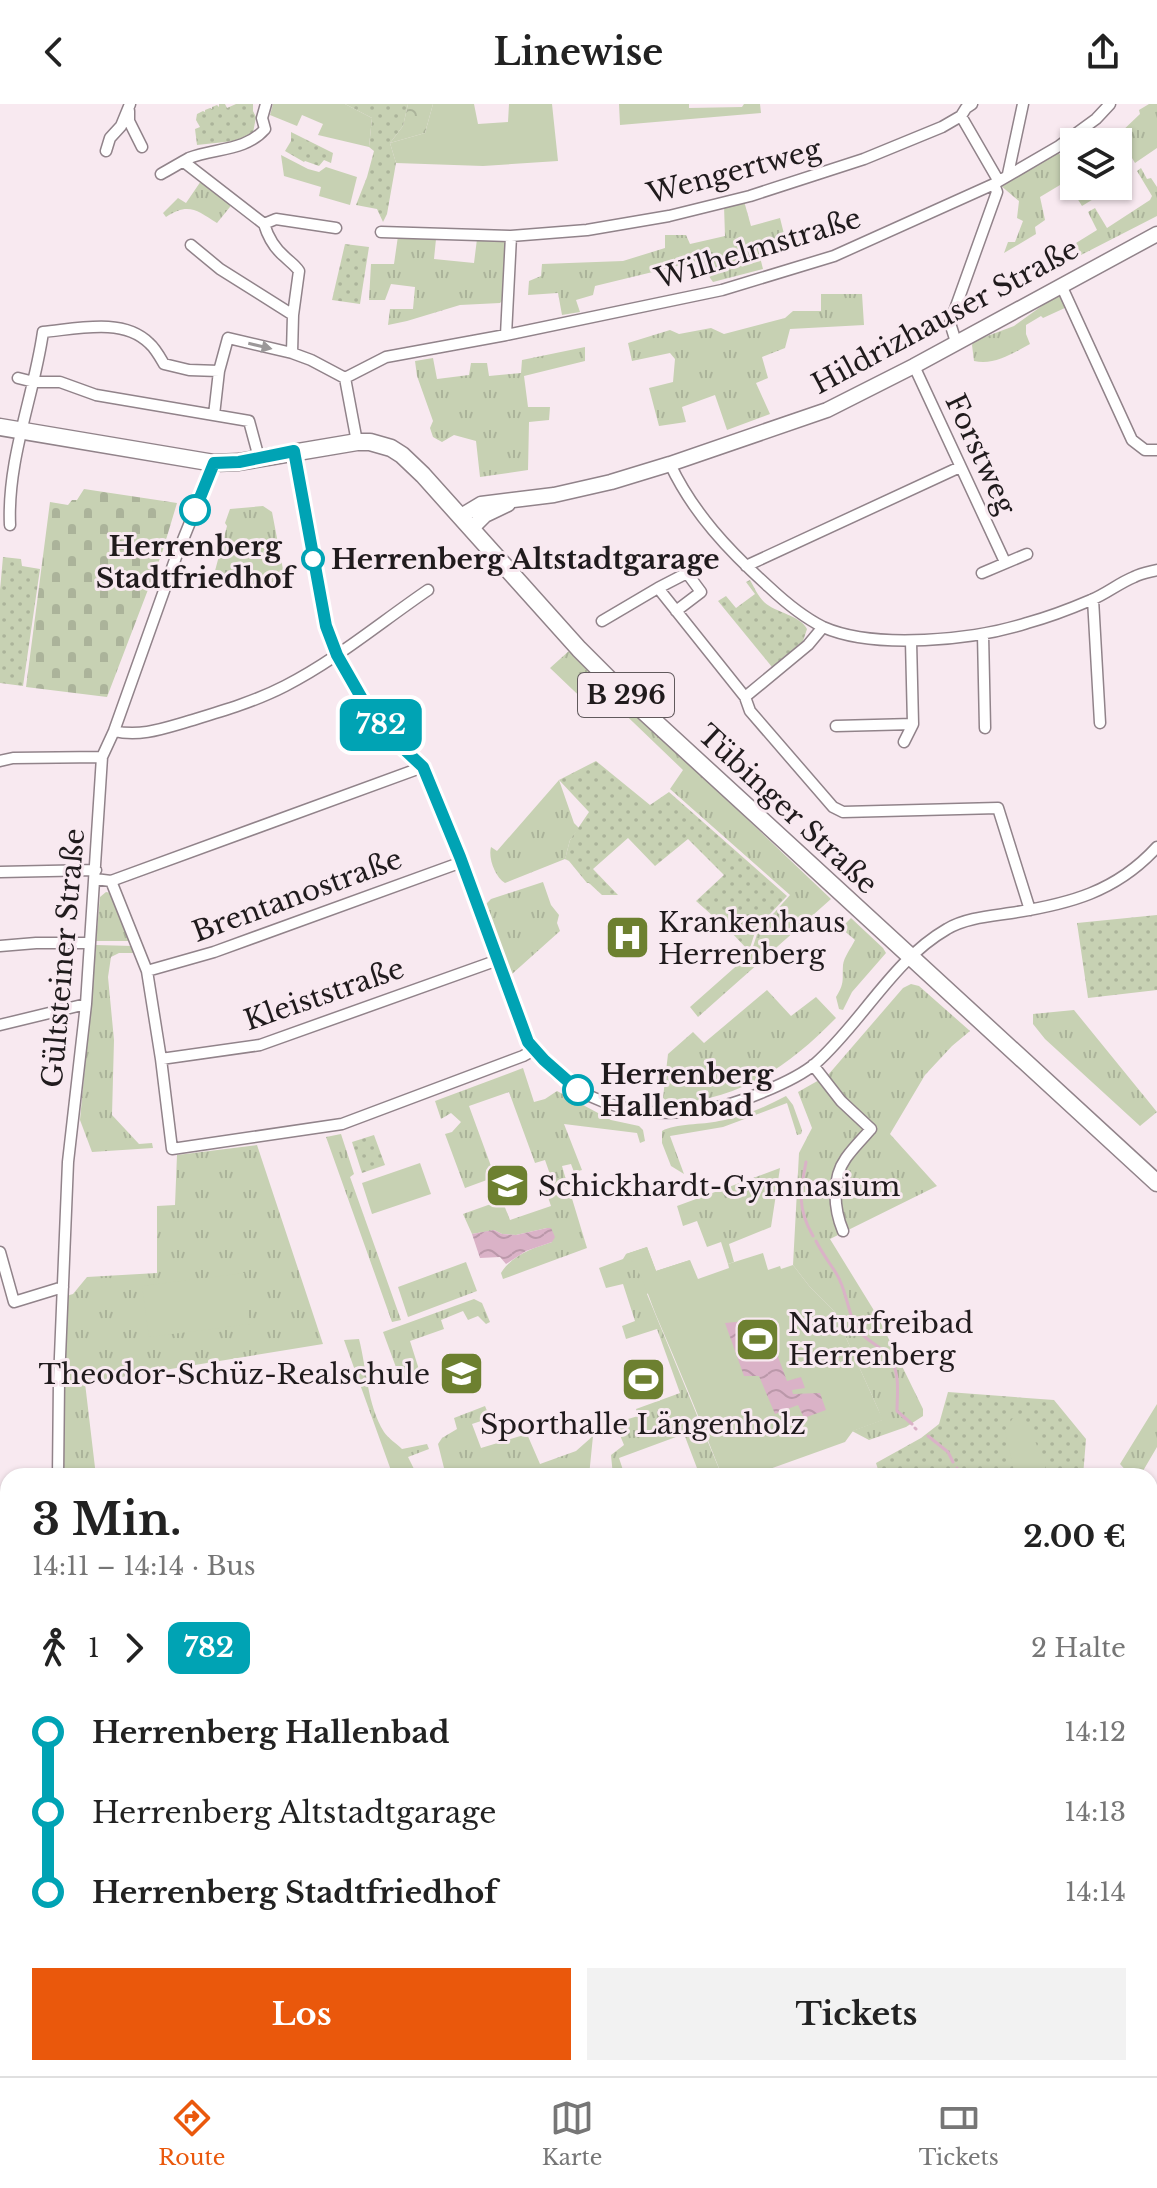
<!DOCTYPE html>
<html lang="de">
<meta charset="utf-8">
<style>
body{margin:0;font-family:"Libre Baskerville",serif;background:#f2f2f2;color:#222;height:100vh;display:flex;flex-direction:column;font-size:30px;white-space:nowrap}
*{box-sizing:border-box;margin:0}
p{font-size:26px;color:#767676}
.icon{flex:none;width:44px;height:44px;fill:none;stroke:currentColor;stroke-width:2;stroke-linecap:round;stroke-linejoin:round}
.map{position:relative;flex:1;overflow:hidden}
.panel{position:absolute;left:0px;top:1364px;width:1158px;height:608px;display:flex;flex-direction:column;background:#fff;border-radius:24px 24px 0 0;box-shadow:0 2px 6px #0004}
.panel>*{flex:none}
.badge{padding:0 16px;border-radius:12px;font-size:28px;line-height:52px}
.tools{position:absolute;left:1060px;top:24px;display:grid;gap:16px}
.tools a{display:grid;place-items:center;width:72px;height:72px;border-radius:0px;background:#fff;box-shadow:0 2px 6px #0004;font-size:40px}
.map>.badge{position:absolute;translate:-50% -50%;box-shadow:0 0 0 4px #fff}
.legs{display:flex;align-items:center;gap:12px;height:88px;padding:0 32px;font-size:26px}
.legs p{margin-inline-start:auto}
.head{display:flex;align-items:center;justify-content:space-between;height:136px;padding:0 32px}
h1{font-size:44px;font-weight:700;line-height:60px}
.primary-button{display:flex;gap:16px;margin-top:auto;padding:16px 32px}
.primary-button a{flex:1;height:92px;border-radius:0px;background:#ea580c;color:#fff;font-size:32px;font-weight:700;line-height:92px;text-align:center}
.primary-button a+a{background:#f2f2f2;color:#222}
ul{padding:0 32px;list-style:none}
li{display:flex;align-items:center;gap:28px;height:80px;font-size:30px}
li i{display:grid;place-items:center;width:12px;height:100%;margin:0 10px;background:currentColor}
li i::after{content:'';width:20px;height:20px;margin:-10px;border:6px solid;border-radius:50%;background:#fff}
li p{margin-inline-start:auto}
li:first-child i{background:linear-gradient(#0000 50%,currentColor 0)}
li:last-child i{background:linear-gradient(currentColor 50%,#0000 0)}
header{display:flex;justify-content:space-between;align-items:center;height:104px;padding:0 32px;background:#fff;font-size:36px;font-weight:700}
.menu{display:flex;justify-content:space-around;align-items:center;height:112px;border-top:2px solid #e0e0e0;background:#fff;font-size:22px;color:#767676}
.menu a{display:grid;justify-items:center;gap:4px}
.menu .active{color:#ea580c}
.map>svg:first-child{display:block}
.grass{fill:url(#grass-tufts)}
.forest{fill:url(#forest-crowns)}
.cemetery{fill:url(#cemetery-stones)}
.park{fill:url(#park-dots)}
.garden{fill:#c7d1b3}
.water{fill:url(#water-waves)}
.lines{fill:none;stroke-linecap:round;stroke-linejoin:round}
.stream{stroke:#dab2c7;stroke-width:3}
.street-casing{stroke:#91838a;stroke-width:13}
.secondary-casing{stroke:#91838a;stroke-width:17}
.primary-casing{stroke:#91838a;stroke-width:19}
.street{stroke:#fff;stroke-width:10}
.secondary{stroke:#fff;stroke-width:14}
.primary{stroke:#fff;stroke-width:16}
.oneway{fill:#9b9899}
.line-1-casing{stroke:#fff;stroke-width:18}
.line-1{stroke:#00a3b4;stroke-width:12}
.stop-1-dot{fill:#fff;stroke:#00a3b4;stroke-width:4}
.labels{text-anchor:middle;stroke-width:6;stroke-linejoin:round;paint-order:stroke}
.shield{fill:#f8e9f0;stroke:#61595c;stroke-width:2}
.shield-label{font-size:26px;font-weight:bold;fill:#201b1d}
.street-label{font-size:28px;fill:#201b1d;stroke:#f8e9f0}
.stop-label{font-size:28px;font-weight:bold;fill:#201b1d;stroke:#f8e9f0;text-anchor:start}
.poi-label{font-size:28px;fill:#201b1d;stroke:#f8e9f0;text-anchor:start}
</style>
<header><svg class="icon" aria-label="back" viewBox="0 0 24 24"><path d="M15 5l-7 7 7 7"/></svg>Linewise<svg class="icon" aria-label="share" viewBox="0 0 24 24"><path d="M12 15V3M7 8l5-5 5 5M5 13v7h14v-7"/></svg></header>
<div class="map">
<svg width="1157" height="1972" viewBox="0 0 1157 1972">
<defs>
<pattern id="grass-tufts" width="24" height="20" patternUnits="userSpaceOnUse" patternTransform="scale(2)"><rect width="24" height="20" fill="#c7d1b3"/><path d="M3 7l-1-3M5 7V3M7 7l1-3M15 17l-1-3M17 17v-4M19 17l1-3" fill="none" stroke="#abb39a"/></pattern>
<pattern id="forest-crowns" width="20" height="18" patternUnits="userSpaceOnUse" patternTransform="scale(2)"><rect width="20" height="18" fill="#c7d1b3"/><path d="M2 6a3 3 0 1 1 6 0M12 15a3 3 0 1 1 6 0" fill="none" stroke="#abb39a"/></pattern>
<pattern id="cemetery-stones" width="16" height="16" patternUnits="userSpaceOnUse" patternTransform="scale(2)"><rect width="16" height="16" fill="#c7d1b3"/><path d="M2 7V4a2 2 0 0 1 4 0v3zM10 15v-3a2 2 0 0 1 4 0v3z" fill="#abb39a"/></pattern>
<pattern id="park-dots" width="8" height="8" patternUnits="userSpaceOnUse" patternTransform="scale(2)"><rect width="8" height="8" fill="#c7d1b3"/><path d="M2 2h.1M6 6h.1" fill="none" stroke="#abb39a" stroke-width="1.8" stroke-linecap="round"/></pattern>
<pattern id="water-waves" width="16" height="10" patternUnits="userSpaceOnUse" patternTransform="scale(2)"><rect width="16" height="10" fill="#dab2c7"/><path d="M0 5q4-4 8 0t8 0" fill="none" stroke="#bb98aa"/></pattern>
</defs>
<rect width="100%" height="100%" fill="#f8e9f0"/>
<path class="grass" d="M1149 0H1157V44L1135 59 1118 31 1140 10 1139 6Z
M1058 48 1074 72V82H1115L1119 88 1113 92 1108 86 1082 102 1070 83 1065 78 1040 93 1045 116 1035 123 1036 130 1004 149 1008 138H1015L1023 117 1017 114 1019 97 1000 81Z
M1141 64 1147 75 1151 74 1157 83V112L1081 151 1076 139 1097 126 1088 108 1095 104 1107 124 1150 96 1152 92 1137 67Z
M201 77 234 98 217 119C197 106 188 98 166 113L163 109 178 94 186 99Z
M744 97 751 122 780 114 785 134 757 141 763 165 713 178 698 157 595 182 593 191 576 196 580 208 562 211 558 189 528 191 529 177 541 172 542 160 623 157 665 144V131H686L690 140 725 132 724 102Z
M398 132 436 135 434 155 474 159 477 135 508 137 504 195 500 199 460 201 407 217 388 221 390 205H413L415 183 391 180 385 196H369L371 160H394Z
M821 190H862L864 221 790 225 785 244 762 253 768 274 756 279 770 310 727 326 715 291 682 303 686 318 659 322 649 284 673 278 675 255 670 249 632 257 628 239 670 226 679 230 711 224 724 230 785 214 793 207H821Z
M1057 191H1061L1067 203 1043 214 1041 212 1026 221V230L1030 240C1013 249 994 262 974 257L972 241 974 237 1014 222Z
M585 243V257L524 272 528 303H550L549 316 529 318 528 366 480 373 476 337 454 331 442 338 433 333 430 324 433 317 417 272 415 257 433 254 437 275 469 271 471 259H487L489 272 521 269 522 256Z
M263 402 272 408 285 476 253 482 241 471 212 478 227 422 225 419 230 405Z
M570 546 831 795 698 913 690 903 751 849 758 827 790 791 670 685 683 666 609 595 594 606 550 564Z
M559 676 574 719 579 724 570 736 565 755 505 779C495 773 488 754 491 743L497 747Z
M543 778 551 801 559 811 557 819 560 827 512 870 485 801 491 795Z
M106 788 111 789 131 837H96L100 793Z
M851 814 883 844 886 849 852 888 843 906 839 905 836 893C845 878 842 877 843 861 844 853 851 844 855 836L841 824Z
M96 841 133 842 136 849H119L111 853 108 873 114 936 112 1011 139 1040 152 1039 153 1044 92 1048 80 1016Z
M911 880 919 882 970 927 952 942 925 971 890 1030 937 1082 830 1135 878 1213 923 1305V1312L906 1323 869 1336 852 1327 882 1316 878 1305 834 1207 810 1183 793 1161 799 1049 812 1024 798 988 828 971 903 884Z
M767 886 791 912 816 893 836 914C787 964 742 994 671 1000L663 994 668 950 693 928 704 939Z
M1074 906 1157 1008 1140 1022 1045 935 1033 920V910Z
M523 964 534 998 545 995 557 987 611 1016 639 1022 643 1026 645 1037 640 1039 637 1029 564 1020 582 1066 574 1068 571 1060 562 1062 568 1083 553 1079 545 1056 535 1059 509 988 469 1002 495 1073 465 1084 445 1030 452 1028 461 1018 451 1009 441 1015 435 997Z
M786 992 793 1001 802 1026 801 1030 797 1031 787 999 723 1023 670 1032 684 1070 671 1062 662 1039V1027C676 1019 702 1021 719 1017 743 1013 765 1003 786 992Z
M341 1030 354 1070 350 1073 401 1216 392 1218 326 1033Z
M257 1041 323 1240 85 1279 96 1372H52L56 1281V1195L73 1190 87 1173 157 1169V1102L175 1101 177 1051Z
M780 1064 771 1123 729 1140 734 1158 728 1160 721 1138 707 1143 697 1117 683 1122 677 1102Z
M545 1084 570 1088 587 1144 503 1175 501 1169C512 1151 533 1144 552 1138L547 1124 516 1131 502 1130 494 1126 472 1130 463 1110 502 1096 510 1116 551 1102Z
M647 1143 656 1167 690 1156 647 1190 722 1372H700L684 1330 619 1354 625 1372H613L611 1351 624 1341 615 1319 638 1312 636 1305 680 1289 657 1225 626 1235 622 1222 635 1217 623 1180 606 1184 599 1164 623 1155 626 1150Z
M466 1158 477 1187 408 1213 398 1183Z
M474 1195 482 1199 490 1218 486 1220 478 1212 468 1216 463 1207 441 1216 444 1225 410 1237 421 1272 406 1278 402 1267 397 1266 383 1228Z
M359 1235C367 1266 367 1300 384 1328 388 1334 397 1340 402 1345L427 1340 429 1345 408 1353 417 1371 393 1372 344 1236Z
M1157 1300V1343L1140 1372H1131L1120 1360Z
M485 1302 490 1314 472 1320 481 1344 527 1330 540 1360 576 1347 593 1332 589 1372H446L438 1340 442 1334 457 1325 454 1314Z
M246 1964H483L448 1972H247Z"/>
<path class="forest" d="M408 0H433L425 29 390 39 403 22Z"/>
<path class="cemetery" d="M84 385 177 399 162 449 107 593 26 583 50 398 68 401 72 396H77Z"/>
<path class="park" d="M219 0H225L227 4 236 0H253V7L256 13 253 29 234 37 197 41 195 25 200 23 196 16 197 10 203 7 205 8V6L210 4 212 5V3L217 1 219 3Z
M345 0H408L403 22 390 39 396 59 387 110 383 118 377 105 356 101 367 73 374 47 369 43 372 14Z
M291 28 333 49 331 59 324 56 319 62 305 57 304 58 285 47 291 37Z
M345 140 369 143 360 200 332 196Z
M3 453 21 455 22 462 40 465 23 582 0 579V486Z
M750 476C754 483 758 492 764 498 776 509 800 511 807 525L803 537 772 563 718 497 726 492 736 504 755 490 746 478Z
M596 657 650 701 669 688 787 792 756 825 749 847 730 827 696 797 724 771 688 735 655 762 628 734 593 765 618 791H602L589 779H587L569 757 565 755 570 736 589 708 559 676Z
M1157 811V886L1088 894 1077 819Z
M374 1031 385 1061 362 1069 352 1038Z
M948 1288 1054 1296 1086 1335 1083 1372H880L876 1359 921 1334 939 1320Z"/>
<path class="garden" d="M273 0H345L372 14 369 43 318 31 323 20 302 11 297 22 270 11Z
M433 0H474L478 20 508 18 509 0H552L558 57 483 62 396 59 390 39 425 29Z
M619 0H689V4L742 3 744 0H760L761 9 620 21Z
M281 51 308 65 319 68 326 63 357 73 350 101 319 92 321 83 284 72Z
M420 1059 431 1090 372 1110 362 1079Z
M647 1143 656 1167 690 1156 698 1175 729 1164 728 1160 763 1149 768 1166 780 1162 781 1165 793 1161 810 1183 834 1207 883 1316 853 1327 845 1338 750 1372H722C701 1318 679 1264 656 1211 648 1191 641 1166 626 1150Z
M244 1169 250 1220 149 1233 142 1182Z
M1013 1314 1029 1322 1045 1362 1047 1372H1015L1005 1326Z
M8 1400V1591L0 1595V1402Z
M8 1601V1869L0 1871V1605Z"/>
<path class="water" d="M547 1124H551L555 1133 552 1138 526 1147 506 1160 500 1153 480 1154 472 1130 494 1126 502 1130 516 1131Z
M757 1216 761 1229 749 1238 750 1242 771 1234 787 1277 801 1273 805 1284 792 1286 793 1290 820 1289 826 1306 804 1314 798 1301 775 1310 759 1272H744L725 1219Z
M141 1964H246L247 1972H124Z"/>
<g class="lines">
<path class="stream" d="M806 1058C800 1088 797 1104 813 1132
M816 1137C822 1149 829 1158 836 1169 845 1183 847 1201 853 1217 862 1237 877 1238 888 1252 901 1267 897 1289 897 1307L912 1320
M915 1324 916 1325
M928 1332 948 1348 953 1358
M957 1364 960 1372
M1150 1612 1157 1610"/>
<defs>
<path id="street" d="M129 7V17L142 43
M961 12 998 76
M106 47 110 34 121 22 130 0
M184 58 264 120C268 133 274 144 285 153 290 158 295 161 299 167L293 211
M161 70C170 65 180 59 189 54 215 44 246 47 265 25L262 14 266 0
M1008 70 1023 0
M264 120 276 115 336 124
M381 128 511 132 587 126 669 112 750 92 864 55 942 23 961 12 966 4 972 0
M191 141 220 165 293 211 292 249
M1061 181 1132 336 1145 346H1157
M506 231 511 132
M956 238 950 219 997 88 994 80
M914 262 1005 458
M18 274 34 278H60L96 291 249 317 259 354
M345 274 386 253 506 231 722 186 834 152 994 80 1059 42 1096 15 1110 0
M345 274 357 338
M214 311 219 267 228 234 292 249 311 256 345 274
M294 347 326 522 337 551 365 600 388 630 423 663 462 758 528 938C581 1017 682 1024 763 988 780 981 801 972 816 959 862 918 893 856 947 825 965 814 991 812 1011 809 1069 800 1116 788 1157 743
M670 360C693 409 729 447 769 483 785 498 803 513 823 523 875 546 974 536 1027 519 1049 513 1070 505 1091 496 1106 490 1119 479 1134 473 1141 469 1149 468 1157 466
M10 421C7 355 34 292 43 228 76 225 123 213 149 239 155 244 160 253 164 260L189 266 219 267
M746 462 960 363
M982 469 1027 450
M658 484 687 469 701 488 676 507
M1093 495 1100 619
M602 517 658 484 745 593 750 607 833 703 843 708 998 704 1030 806
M983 530 985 624
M745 593 808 541 823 523
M836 622 913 620 911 537
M114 627C139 633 162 625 186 618 219 608 254 598 285 582 336 556 381 518 428 486
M904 638 913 620
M0 657 13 654 102 653
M0 768 96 766
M95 775 111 777 423 663
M111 777 147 867 161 955 172 1045 342 1020 523 952 534 946
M0 842 36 839H89
M147 867 214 848 462 758
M0 921 86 900
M161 955 260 941 498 856
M813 961 841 997 871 1025C863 1034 853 1044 846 1054 831 1075 834 1105 843 1127
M0 1148 14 1198 63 1183
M58 1372 59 1277 68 1058 86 900 102 653 114 627 176 453 214 359
M0 1600 8 1596
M91 1964 96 1972"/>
<path id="secondary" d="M461 412 481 400 554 391 611 378 670 360 827 306 914 262 1157 130
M472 424 485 411 508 400"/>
<path id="primary" d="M0 323 214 359 239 358 357 338H370L391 344 402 351 423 371 579 545 616 582 1157 1079"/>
</defs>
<use href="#street" class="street-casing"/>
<use href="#secondary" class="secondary-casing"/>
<use href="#primary" class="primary-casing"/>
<use href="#street" class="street"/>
<use href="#secondary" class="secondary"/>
<use href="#primary" class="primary"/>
</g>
<defs><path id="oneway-solid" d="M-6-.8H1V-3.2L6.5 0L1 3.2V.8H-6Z" transform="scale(2)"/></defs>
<use class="oneway" href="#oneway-solid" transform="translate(260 242) rotate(13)"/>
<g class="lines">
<defs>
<path id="line-1" d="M195 406 214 359 239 358 294 347 326 522 337 551 365 600 388 630 423 663 460 753 528 938 544 956 578 986"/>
</defs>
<use href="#line-1" class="line-1-casing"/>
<use href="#line-1" class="line-1"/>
</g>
<defs>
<symbol id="hospital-square" viewBox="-11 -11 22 22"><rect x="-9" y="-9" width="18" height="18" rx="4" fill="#6d8030" stroke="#f8e9f0"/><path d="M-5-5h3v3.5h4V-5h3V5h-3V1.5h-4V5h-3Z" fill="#fff"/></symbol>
<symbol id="school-square" viewBox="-11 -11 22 22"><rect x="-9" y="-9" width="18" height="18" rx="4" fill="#6d8030" stroke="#f8e9f0"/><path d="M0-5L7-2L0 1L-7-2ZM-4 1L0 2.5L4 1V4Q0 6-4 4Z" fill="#fff"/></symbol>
<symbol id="stadium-square" viewBox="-11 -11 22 22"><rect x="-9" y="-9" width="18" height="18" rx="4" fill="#6d8030" stroke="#f8e9f0"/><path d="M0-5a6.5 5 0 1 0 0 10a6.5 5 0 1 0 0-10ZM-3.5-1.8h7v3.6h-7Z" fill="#fff"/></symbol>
</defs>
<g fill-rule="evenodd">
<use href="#hospital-square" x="602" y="808" width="51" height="51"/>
<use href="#school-square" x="482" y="1056" width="51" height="51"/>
<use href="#stadium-square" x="732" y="1210" width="51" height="51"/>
<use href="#school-square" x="436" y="1244" width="51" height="51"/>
<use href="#stadium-square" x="618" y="1250" width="51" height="51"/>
</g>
<g class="stop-1-dot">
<circle cx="195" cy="406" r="14"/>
<circle cx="313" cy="455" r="10"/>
<circle cx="578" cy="986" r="14"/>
</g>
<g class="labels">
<rect class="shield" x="578" y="569" width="96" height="44" rx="6"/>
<g class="shield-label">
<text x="626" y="600">B 296</text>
</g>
<g class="street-label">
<text transform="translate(734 67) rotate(-15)" y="10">Wengertweg</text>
<text transform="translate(758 144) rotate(-17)" y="10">Wilhelmstraße</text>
<text transform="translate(945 212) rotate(-28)" y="10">Hildrizhauser Straße</text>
<text transform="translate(981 350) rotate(65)" y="10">Forstweg</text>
<text transform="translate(788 705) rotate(43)" y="10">Tübinger Straße</text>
<text transform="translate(297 791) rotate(-20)" y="10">Brentanostraße</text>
<text transform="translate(63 854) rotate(-85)" y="10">Gültsteiner Straße</text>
<text transform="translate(324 890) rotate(-19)" y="10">Kleiststraße</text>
</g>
<g class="stop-label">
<text x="195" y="452" text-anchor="middle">Herrenberg<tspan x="195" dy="32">Stadtfriedhof</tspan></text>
<text x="331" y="465">Herrenberg Altstadtgarage</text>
<text x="600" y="980">Herrenberg<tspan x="600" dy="32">Hallenbad</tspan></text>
</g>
<g class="poi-label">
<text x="658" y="828">Krankenhaus<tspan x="658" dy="32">Herrenberg</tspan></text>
<text x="538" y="1092">Schickhardt-Gymnasium</text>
<text x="788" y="1229">Naturfreibad<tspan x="788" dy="32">Herrenberg</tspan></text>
<text x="430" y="1280" text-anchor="end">Theodor-Schüz-Realschule</text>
<text x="643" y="1330" text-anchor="middle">Sporthalle Längenholz</text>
</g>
</g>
</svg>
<div class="tools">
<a><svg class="icon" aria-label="layers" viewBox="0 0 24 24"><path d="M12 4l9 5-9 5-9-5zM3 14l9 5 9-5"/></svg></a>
</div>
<b class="badge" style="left:381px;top:621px;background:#00a3b4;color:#fff">782</b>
<section class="panel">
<div class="head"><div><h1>3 Min.</h1><p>14:11 – 14:14 · Bus</p></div><b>2.00 €</b></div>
<div class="legs"><svg class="icon" aria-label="walk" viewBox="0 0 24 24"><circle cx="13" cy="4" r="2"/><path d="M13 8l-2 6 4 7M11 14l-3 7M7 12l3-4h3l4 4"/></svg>1<svg class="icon" aria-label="forward" viewBox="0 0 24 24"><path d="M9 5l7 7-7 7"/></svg><b class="badge" style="background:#00a3b4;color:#fff">782</b><p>2 Halte</p></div>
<ul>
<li><i style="color:#00a3b4"></i><b>Herrenberg Hallenbad</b><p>14:12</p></li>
<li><i style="color:#00a3b4"></i><span>Herrenberg Altstadtgarage</span><p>14:13</p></li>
<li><i style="color:#00a3b4"></i><b>Herrenberg Stadtfriedhof</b><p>14:14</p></li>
</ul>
<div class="primary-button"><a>Los</a><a>Tickets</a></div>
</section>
</div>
<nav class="menu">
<a class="active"><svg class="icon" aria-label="directions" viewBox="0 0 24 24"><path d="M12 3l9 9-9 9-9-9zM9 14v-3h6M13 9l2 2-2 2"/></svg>Route</a>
<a><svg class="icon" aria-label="map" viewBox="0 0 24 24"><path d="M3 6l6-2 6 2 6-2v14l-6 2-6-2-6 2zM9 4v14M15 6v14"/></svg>Karte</a>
<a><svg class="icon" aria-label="tickets" viewBox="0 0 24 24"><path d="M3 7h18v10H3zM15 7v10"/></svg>Tickets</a>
</nav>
